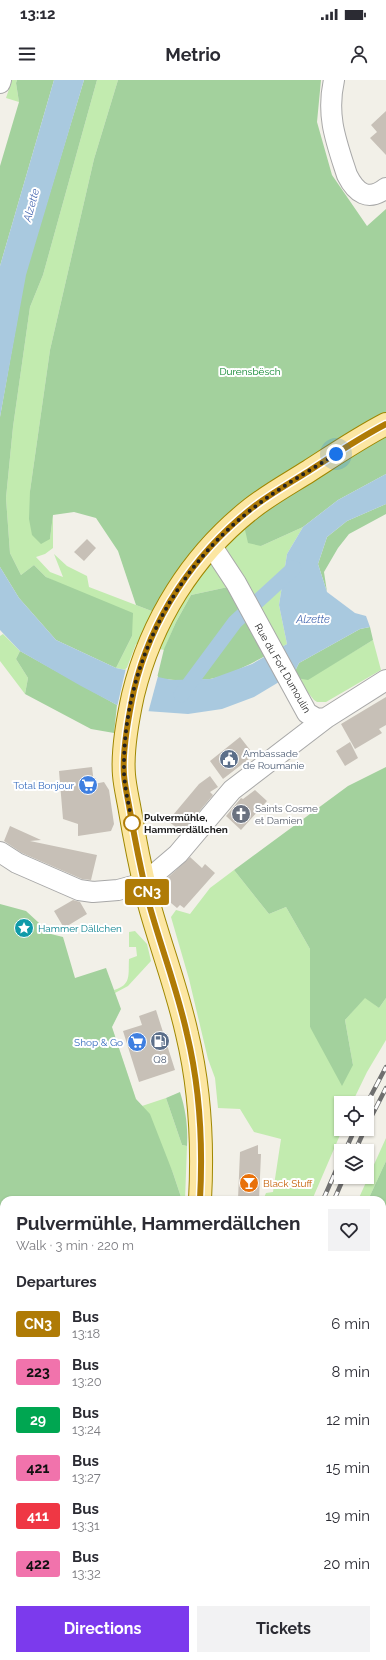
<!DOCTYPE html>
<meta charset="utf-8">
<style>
body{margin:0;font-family:Raleway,sans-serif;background:#f2f2f3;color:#2b2b33;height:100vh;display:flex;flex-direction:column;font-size:15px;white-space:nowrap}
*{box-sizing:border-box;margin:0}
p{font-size:13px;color:#7c7c81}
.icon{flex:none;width:22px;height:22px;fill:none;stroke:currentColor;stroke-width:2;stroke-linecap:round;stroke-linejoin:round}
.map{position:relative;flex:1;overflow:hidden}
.panel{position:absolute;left:0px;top:1116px;width:386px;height:464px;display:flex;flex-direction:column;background:#fff;border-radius:12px 12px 0 0;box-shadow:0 1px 3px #0004}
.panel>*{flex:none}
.badge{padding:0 8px;border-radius:3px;font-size:14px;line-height:26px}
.tools{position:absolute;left:334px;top:1016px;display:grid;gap:8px}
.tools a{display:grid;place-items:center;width:40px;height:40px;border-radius:0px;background:#fff;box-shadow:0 1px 3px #0004;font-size:20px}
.you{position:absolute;width:20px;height:20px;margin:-10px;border:3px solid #fff;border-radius:50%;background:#1a73e8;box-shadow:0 0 0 6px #1a73e833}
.map>.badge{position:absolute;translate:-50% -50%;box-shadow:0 0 0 2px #fff}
h2{padding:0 16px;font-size:15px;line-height:36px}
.round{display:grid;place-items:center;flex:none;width:42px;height:42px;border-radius:0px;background:#f2f2f3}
.summary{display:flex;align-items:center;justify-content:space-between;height:68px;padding:0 16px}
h1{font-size:19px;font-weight:700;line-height:30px}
.button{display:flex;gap:8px;margin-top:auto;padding:8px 16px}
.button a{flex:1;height:46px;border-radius:0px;background:#7c3aed;color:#fff;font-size:16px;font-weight:700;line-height:46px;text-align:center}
.button a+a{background:#f2f2f3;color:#2b2b33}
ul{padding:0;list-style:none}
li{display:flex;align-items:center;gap:12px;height:48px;padding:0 16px}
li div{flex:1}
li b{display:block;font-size:15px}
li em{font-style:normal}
li .badge{min-width:44px;font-weight:700;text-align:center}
.status{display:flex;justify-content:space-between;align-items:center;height:28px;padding:0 20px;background:#fff;direction:ltr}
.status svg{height:11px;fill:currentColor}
header{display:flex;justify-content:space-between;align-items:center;height:52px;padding:0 16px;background:#fff;font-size:18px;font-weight:700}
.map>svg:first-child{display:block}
.grass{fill:#c2ebaf}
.forest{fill:#a3d19d}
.water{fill:#a9c9df}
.pier{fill:#f2f0e8}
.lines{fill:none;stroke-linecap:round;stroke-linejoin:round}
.canal{stroke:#a9c9df;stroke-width:15}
.building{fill:#c7c0b7}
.minor-casing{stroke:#a8a8a8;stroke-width:22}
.major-casing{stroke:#9f8700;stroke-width:24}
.minor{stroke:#fff;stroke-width:20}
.major{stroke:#fce6a2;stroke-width:22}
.rail-casing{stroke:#6f6f6f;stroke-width:4.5}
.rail{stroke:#fff;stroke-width:3;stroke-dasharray:9;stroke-linecap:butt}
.line-casing{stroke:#fff;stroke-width:9}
.line{stroke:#af7b06;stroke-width:6}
.walk{stroke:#212121;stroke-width:4;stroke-dasharray:0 7.2}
.stop-dot{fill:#fff;stroke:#af7b06;stroke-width:2}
.labels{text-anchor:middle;stroke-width:4;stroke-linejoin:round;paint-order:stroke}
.park-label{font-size:10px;fill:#0b842b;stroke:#fff}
.street-label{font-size:10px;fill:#212121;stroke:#fff}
.service-label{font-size:10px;fill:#4e5e75;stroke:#fff;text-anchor:start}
.shop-label{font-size:10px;fill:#366cbe;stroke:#fff;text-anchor:end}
.worship-label{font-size:10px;fill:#5b616d;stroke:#fff;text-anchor:start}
.stop-label{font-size:10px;font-weight:bold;fill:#212121;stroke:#fff;text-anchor:start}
.culture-label{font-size:10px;fill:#0d838f;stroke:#fff;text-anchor:start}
.food-label{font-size:10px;fill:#c56008;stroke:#fff;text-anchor:start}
.water-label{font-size:11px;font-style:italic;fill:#4c6db3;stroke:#fff}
</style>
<div class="status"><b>13:12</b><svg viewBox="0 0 49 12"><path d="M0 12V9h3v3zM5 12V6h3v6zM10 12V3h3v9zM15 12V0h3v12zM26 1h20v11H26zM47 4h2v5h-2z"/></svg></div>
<header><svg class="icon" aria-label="menu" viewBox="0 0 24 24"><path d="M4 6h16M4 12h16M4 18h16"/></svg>Metrio<svg class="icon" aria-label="person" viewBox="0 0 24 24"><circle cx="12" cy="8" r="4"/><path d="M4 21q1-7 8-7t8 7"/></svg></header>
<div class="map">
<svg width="386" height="1580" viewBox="0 0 386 1580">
<rect width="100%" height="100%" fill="#f2f0e8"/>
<path class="grass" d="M12 0H17L16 3 19 22 6 18Z
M97 0H118L94 79 50 270 30 411 50 459 53 435V468L45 474 36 477 50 492 63 497 54 474 67 486 87 496 89 507 162 535 241 437 261 466 303 447 287 474 279 525 287 564 280 568 228 507 191 515 176 542 164 570 136 564 126 590 116 588 132 556 62 505 46 497 34 485 21 495 10 473 6 418 13 347 30 227 43 195Z
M3 554 20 571 16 579 28 598 25 614 0 581V556Z
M373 560 381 590 326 622H317L314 620 296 598 308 599Z
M234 790 269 834 286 827 310 869V947L353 985 345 940 365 917 379 928 386 918V960L367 992 352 1023H341V1047L338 1054 340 1055 312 1120H263L266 1113 273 1112 281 1059 254 1052 240 1029 218 1028 215 998 208 979 189 899 171 837 176 830 190 834 210 808Z
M135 851 147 864 151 881 128 906 115 913 114 910C132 905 128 894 129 879L137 876 136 867H129V852Z
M166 1018 182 1065 187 1066 185 1120H182L173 1093 142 1026Z
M386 1058V1081L368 1120H358Z
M0 1357 4 1359V1576L2 1580H0Z
M140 1576H197L194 1580H137Z"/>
<path class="forest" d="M17 0H54L0 186V86L19 22 16 3Z
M84 0H97L43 195 30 227 13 347 6 418 10 473 21 495 34 485 46 497 133 533 132 556 116 588 56 560 19 518 0 487V337L25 195Z
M118 0H321L317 42 332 95 367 146 386 129V394L338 420 303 447 261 466 248 463 242 437 162 535 136 525 118 471 96 438 74 432 53 435 50 459 41 464 32 455 29 439 30 411 50 270 94 79Z
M386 424V434L349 454 338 468 324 492 327 512 318 484 327 457 347 441Z
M228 507 267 575C253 583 225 597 210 599 193 601 174 601 157 598L164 569 176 542 191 515Z
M370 547 373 560 308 600 296 598 294 593 299 583 360 549Z
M20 571 117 625 114 653 91 649 25 614 28 598 16 579Z
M386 687V918L379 928 365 918 345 940 353 985 342 1006 310 947V869L286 827 269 834 234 790 348 706Z
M0 824 26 831 51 854 63 857 75 898 106 888 121 929 112 947 136 1019 150 1034 173 1093 182 1120H4V1359L0 1357Z
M180 1012C186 1031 188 1047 187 1066L182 1065 166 1018Z
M386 1081V1273L382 1271V1120H368Z
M4 1576H82L80 1580H2Z"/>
<path class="water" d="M54 0H84L26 195 0 337V186Z
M386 394V424L347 441 327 457 318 484 327 512 355 533 366 536 370 547 360 549 299 583 294 593 254 617 222 629 188 634 146 631 117 625 81 606 20 571 0 550V487L19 518 56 560 116 588 172 600 211 599 252 584 287 564 279 525 287 474 303 447 338 420Z"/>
<path class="pier" d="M126 588 158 596 148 633 117 627Z"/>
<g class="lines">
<path class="canal" d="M181 615 235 542 294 488"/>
</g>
<path class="building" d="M386 31V75L370 58 377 52 371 45Z
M87 459 96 468 84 481 74 472Z
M386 617V645L379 649 382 653 355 669 341 644Z
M240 657 254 675 223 699 210 681Z
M350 662 358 678 345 686 336 671Z
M92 687 94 704 104 702 109 710 114 744 111 751 78 756V744L63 739 59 691Z
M210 696 218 707 210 712 213 715 182 752 168 741 199 704Z
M255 710 267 721 241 750 226 736 241 718 243 719Z
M10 746 41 760 30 761 97 775 91 800 82 799 22 773 4 761Z
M190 777 202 788 205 784 215 793 184 828 180 825 177 828 165 818 170 813 160 805Z
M73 820 80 822 87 834 64 848 54 831Z
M156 930 175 990 139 1002 123 951 142 945 139 936Z
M258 1065V1074H261L259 1120H241L238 1119 240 1072Z"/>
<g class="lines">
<defs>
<path id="minor" d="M334 0C326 36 336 61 347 95 356 113 368 122 386 108
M0 3 1 0
M211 465 236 503 307 633 317 639 326 638
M0 772 17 783 79 810 93 812 118 810 144 803 178 774 232 710 326 638 386 600
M382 1490 386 1483
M324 1580 327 1576"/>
<path id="major" d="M200 1120C203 1065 200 1008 187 954 177 908 160 865 148 820 141 790 135 761 130 731 128 719 125 707 124 695 122 672 128 638 133 615 151 541 192 475 252 428 270 414 290 403 309 391 334 375 359 358 386 344
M0 1549 4 1543"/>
</defs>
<use href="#minor" class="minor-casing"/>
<use href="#major" class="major-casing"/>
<use href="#minor" class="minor"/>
<use href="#major" class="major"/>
<defs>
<path id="rail" d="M367 1023 386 987
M367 1045 386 1008
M345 1071 355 1049
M355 1071 365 1049
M323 1120 341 1079
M334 1120 344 1097
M95 1580 98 1576
M107 1580 109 1576"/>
</defs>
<use href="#rail" class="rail-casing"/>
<use href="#rail" class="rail"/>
</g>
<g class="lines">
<defs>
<path id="line" d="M200 1120C203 1065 200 1008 187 954 177 908 160 865 148 820 141 790 135 761 130 731 128 719 125 707 124 695 122 671 129 634 134 610 151 538 194 474 252 428 270 414 290 403 309 391 334 375 359 358 386 344"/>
</defs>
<use href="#line" class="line-casing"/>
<use href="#line" class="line"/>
<path class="walk" d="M132 743 133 747C130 730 125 711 124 693 122 596 167 500 241 438 270 413 304 394 336 374"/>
</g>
<defs>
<symbol id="civic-disc" viewBox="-11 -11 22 22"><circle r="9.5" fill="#5c6f8a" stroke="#fff"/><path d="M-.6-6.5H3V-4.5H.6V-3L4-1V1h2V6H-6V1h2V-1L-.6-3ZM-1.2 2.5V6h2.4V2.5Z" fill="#fff"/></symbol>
<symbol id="supermarket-disc" viewBox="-11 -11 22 22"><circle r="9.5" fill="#3f7fe0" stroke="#fff"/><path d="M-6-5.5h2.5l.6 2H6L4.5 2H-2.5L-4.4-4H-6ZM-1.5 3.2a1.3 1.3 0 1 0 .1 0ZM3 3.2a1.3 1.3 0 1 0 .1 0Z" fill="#fff"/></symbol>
<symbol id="church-disc" viewBox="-11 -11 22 22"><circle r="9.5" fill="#6b7280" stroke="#fff"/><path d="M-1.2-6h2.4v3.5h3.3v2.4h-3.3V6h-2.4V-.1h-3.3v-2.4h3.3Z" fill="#fff"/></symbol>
<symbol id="sight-disc" viewBox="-11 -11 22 22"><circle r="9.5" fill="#0f9aa8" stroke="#fff"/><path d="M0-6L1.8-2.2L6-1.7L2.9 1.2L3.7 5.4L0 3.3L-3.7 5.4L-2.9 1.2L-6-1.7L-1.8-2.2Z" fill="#fff"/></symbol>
<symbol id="fuel-disc" viewBox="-11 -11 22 22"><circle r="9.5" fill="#5c6f8a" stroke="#fff"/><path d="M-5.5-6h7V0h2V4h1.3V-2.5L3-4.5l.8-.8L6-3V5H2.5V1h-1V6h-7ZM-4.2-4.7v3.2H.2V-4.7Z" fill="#fff"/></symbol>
<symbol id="bar-disc" viewBox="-11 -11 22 22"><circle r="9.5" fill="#e8710a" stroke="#fff"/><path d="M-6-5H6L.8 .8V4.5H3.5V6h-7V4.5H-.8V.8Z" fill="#fff"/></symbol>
</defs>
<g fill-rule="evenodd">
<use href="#civic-disc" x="218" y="668" width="22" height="22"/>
<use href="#supermarket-disc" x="77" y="694" width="22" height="22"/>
<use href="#church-disc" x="230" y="723" width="22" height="22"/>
<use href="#sight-disc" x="13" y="837" width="22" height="22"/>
<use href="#fuel-disc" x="149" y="950" width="22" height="22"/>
<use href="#supermarket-disc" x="126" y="951" width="22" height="22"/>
<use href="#bar-disc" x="238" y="1092" width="22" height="22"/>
</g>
<circle class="stop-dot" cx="132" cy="743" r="8"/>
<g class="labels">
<g class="park-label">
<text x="250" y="295">Durensbësch</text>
</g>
<g class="street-label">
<text transform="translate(283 588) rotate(60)" y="4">Rue du Fort Dumoulin</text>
</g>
<g class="service-label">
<text x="243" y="677">Ambassade<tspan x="243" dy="12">de Roumanie</tspan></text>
<text x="160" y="983" text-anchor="middle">Q8</text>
</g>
<g class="shop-label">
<text x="74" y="709">Total Bonjour</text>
<text x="123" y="966">Shop &amp; Go</text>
</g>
<g class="worship-label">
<text x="255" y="732">Saints Cosme<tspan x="255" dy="12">et Damien</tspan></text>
</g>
<g class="stop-label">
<text x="144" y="741">Pulvermühle,<tspan x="144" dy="12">Hammerdällchen</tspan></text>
</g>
<g class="culture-label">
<text x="38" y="852">Hammer Dällchen</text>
</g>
<g class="food-label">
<text x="263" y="1107">Black Stuff</text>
</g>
<g class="water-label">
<text transform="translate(31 125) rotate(-75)" y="4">Alzette</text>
<text x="313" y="543">Alzette</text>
</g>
</g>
</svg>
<div class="tools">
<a><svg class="icon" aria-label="locate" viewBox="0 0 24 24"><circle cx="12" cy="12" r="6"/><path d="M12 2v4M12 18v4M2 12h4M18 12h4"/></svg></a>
<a><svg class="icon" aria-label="layers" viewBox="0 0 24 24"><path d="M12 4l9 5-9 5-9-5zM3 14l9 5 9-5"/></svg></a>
</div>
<div class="you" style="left:336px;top:374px"></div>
<b class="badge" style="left:147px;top:812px;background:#af7b06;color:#fff">CN3</b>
<section class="panel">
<div class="summary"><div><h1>Pulvermühle, Hammerdällchen</h1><p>Walk · 3 min · 220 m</p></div><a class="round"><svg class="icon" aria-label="heart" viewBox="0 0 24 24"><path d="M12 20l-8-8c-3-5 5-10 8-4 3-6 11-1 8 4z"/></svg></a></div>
<h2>Departures</h2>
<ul>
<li><span class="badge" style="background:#af7b06;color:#fff">CN3</span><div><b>Bus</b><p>13:18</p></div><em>6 min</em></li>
<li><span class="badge" style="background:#f173ac;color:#111">223</span><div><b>Bus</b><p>13:20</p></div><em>8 min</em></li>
<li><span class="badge" style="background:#00a651;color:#fff">29</span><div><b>Bus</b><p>13:24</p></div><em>12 min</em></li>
<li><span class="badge" style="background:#f173ac;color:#111">421</span><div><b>Bus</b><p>13:27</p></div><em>15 min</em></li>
<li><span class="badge" style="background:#ef3744;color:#fff">411</span><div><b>Bus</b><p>13:31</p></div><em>19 min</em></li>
<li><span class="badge" style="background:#f173ac;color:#111">422</span><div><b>Bus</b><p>13:32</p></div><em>20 min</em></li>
</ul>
<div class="button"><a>Directions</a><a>Tickets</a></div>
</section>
</div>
